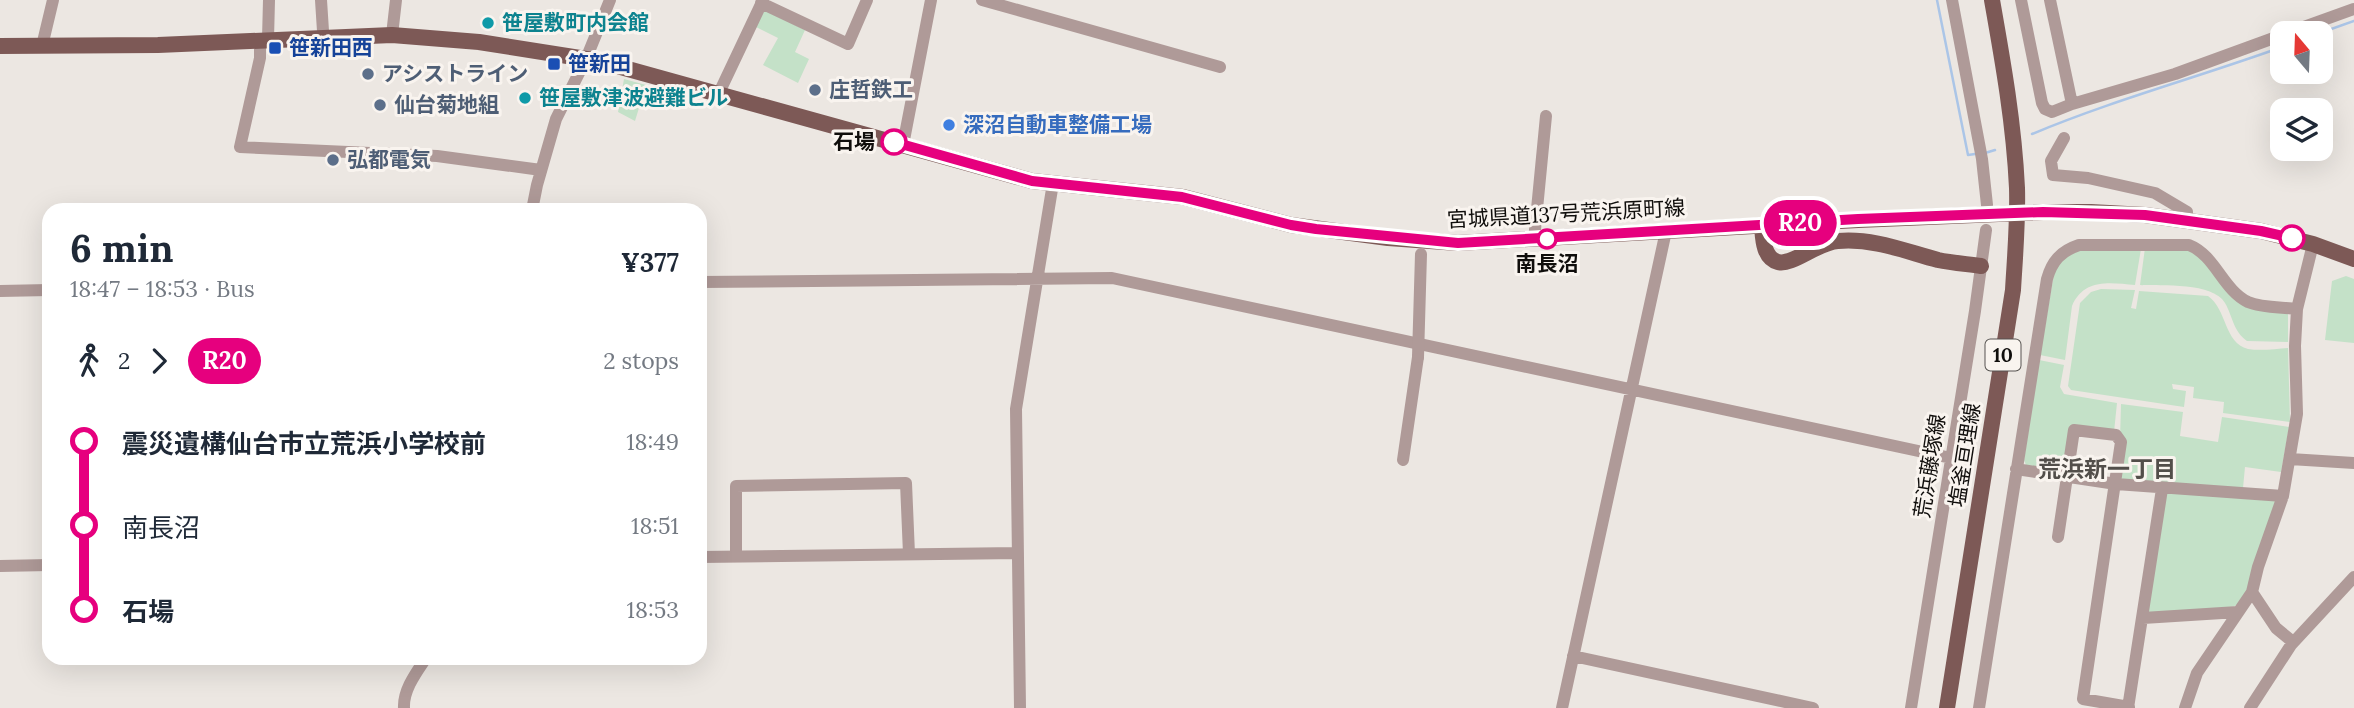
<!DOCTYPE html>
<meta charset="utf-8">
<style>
body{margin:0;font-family:Lora,"Noto Sans JP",serif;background:#f6f6f7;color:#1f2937;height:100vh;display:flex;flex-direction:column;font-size:26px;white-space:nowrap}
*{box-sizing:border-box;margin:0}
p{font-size:23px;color:#747a83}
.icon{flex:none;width:38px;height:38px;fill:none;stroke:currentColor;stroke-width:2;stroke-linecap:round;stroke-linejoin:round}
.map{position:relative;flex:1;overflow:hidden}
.side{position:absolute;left:42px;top:203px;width:665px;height:462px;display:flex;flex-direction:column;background:#fff;border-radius:21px;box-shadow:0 7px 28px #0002}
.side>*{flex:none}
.badge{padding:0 14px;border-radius:23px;font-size:24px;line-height:46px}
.needle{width:46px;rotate:341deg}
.fabs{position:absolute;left:2270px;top:21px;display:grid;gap:14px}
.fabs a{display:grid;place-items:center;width:63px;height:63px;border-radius:14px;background:#fff;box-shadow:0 7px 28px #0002;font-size:35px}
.map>.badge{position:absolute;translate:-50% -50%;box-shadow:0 0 0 4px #fff}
.legs{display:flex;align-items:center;gap:10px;height:77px;padding:0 28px;font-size:23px}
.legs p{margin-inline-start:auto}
.overview{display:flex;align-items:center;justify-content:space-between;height:119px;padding:0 28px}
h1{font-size:38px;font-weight:700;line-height:52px}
ul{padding:0 28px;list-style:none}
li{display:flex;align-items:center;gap:24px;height:84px;font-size:26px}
li i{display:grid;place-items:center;width:10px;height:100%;margin:0 9px;background:currentColor}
li i::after{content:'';width:18px;height:18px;margin:-9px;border:5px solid;border-radius:50%;background:#fff}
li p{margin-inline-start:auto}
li:first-child i{background:linear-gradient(#0000 50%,currentColor 0)}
li:last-child i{background:linear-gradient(currentColor 50%,#0000 0)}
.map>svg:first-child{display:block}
.green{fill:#c4e1c8}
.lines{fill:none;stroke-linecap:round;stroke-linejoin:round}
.stream{stroke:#abc5e7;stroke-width:2.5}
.minor{stroke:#af9a98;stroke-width:12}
.major{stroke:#7d5956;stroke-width:16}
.minor-bridge{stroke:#af9a98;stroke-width:12}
.line-1-casing{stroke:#fff;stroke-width:16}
.line-1{stroke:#e6007e;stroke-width:10}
.culture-dot{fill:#0f9aa8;stroke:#f9f4ef;stroke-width:2.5}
.transit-dot{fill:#1a4fb4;stroke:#f9f4ef;stroke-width:2.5}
.service-dot{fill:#5c6f8a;stroke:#f9f4ef;stroke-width:2.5}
.shop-dot{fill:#3f7fe0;stroke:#f9f4ef;stroke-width:2.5}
.stop-1-dot{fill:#fff;stroke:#e6007e;stroke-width:3.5}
.labels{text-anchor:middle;stroke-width:6;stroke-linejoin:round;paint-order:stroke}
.shield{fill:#f9f4ef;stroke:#565350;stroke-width:2}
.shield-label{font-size:19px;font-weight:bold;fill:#100e0c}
.culture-label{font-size:21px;font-weight:bold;fill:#0d838f;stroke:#f9f4ef;text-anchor:start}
.transit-label{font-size:21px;font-weight:bold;fill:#164399;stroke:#f9f4ef;text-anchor:start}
.service-label{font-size:21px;font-weight:bold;fill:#4e5e75;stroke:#f9f4ef;text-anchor:start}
.shop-label{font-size:21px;font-weight:bold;fill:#366cbe;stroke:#f9f4ef;text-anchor:start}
.stop-label{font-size:21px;font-weight:bold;fill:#100e0c;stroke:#f9f4ef;text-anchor:end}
.street-label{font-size:21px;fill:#100e0c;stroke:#f9f4ef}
.neighbourhood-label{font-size:23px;font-weight:bold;fill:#524e4a;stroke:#f9f4ef}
</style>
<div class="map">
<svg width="2354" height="708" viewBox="0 0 2354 708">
<rect width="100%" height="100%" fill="#ece7e2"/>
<path class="green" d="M766 11 805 30 795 52 809 59 798 83 763 65 778 38 756 27 761 13Z
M624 79 646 85 635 121 618 112Z
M2145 248H2181L2196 253 2230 294 2288 313V342L2247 341C2233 331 2233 317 2225 303 2213 282 2162 286 2140 285Z
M2141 249 2135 285C2110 283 2084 278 2072 306L2065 360 2040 355 2054 274 2061 260 2079 250Z
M2346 276 2354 279V343L2325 340 2332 281Z
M2101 289 2135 290 2131 308 2136 309 2139 291 2208 296C2227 309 2224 343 2248 349 2260 351 2276 349 2288 348L2290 422 2223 413 2224 402 2193 398 2194 387 2172 384 2173 389 2186 391 2184 407 2071 390 2068 386 2080 303 2091 292Z
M2039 360 2064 365 2060 387 2064 394 2117 403 2114 432 2071 426 2064 467 2059 470 2026 465 2024 460Z
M2121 404 2183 412 2180 436 2218 442 2222 417 2289 427 2281 472 2245 467 2243 488 2123 481 2119 476Z
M2167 491 2277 500 2250 587 2238 605 2219 610 2149 615 2145 611Z"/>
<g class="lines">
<path class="stream" d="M1937 0 1968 155 1975 154
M2320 33 2354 21
M2032 134C2113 100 2199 77 2282 47
M1985 153 1995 150"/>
<path class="minor" d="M321 0 323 31
M982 0 1220 67
M1952 0 1982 159 1987 205
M2021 0 2042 103 2045 109 2052 112 2072 104 2175 74 2282 35
M2050 0 2072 104
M761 3 848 44 867 0
M2287 33 2354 9
M392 35 396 0
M268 39 269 0
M260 40V58L240 147 437 156 541 170
M42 46 53 0
M719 93 763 0
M2064 138 2051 161 2053 175 2088 178 2155 193 2187 212V220
M903 145 931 0
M532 210 537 185 556 119 586 59 610 0
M1534 240 1546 116
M700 282 1112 278 1951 458
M0 291 49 290
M2290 459 2354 463
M1403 460 1418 357
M2016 469 2116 484 2283 496
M2058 537 2074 430 2116 435 2121 442 2083 699 2129 707
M736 556V486L906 483 909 554
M700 557 1018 553
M0 566 49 565
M2252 592 2276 628 2293 642
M2143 618 2238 612
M1573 656 1813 708
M404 708C403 690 416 673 426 658
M1020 708 1016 409 1053 183
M1562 708 1666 231
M1911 708 1975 311 1986 230
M1979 708 2047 279C2052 261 2061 251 2079 245H2189C2215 255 2223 290 2248 302 2262 308 2282 307 2297 309
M2128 708 2162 489
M2185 708 2197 673 2252 592 2258 567 2283 496 2297 414 2295 346 2297 309 2313 244
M2250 708 2291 645 2354 577"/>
<path class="major" d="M0 46 158 45 392 35 479 42 599 61 1032 181 1183 197 1291 225 1388 238 1458 243 1858 220 2043 212H2091L2145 215 2261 231 2313 244 2354 259
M1762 226C1763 238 1763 258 1778 262 1792 266 1818 242 1838 241 1874 238 1904 251 1938 260 1952 263 1967 264 1981 266
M1947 708 2013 290C2015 256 2018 222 2017 188 2014 124 2003 62 1992 0"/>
<path class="minor-bridge" d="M1418 357 1421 254"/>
</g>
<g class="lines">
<defs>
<path id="line-1" d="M894 142 1032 181 1182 197 1291 225 1316 229 1458 243 1858 219 2043 212 2145 215 2261 231 2292 238"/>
</defs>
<use href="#line-1" class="line-1-casing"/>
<use href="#line-1" class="line-1"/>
</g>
<g class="culture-dot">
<circle cx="488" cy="23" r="7"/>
<circle cx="525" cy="98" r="7"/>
</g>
<g class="transit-dot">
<rect x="268" y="41" width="14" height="14" rx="3.5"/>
<rect x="547" y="57" width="14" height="14" rx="3.5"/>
</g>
<g class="service-dot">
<circle cx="368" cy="74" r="7"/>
<circle cx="815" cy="90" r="7"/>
<circle cx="380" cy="105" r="7"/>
<circle cx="333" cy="160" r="7"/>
</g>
<circle class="shop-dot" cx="949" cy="125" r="7"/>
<g class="stop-1-dot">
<circle cx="894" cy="142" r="12"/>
<circle cx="2292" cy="238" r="12"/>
<circle cx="1547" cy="239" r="9"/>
</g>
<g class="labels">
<rect class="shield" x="1985.5" y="339.5" width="35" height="31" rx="5"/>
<g class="shield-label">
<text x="2003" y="362">10</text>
</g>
<g class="culture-label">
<text x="502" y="30">笹屋敷町内会館</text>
<text x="539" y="105">笹屋敷津波避難ビル</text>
</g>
<g class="transit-label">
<text x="289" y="55">笹新田西</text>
<text x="568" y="71">笹新田</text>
</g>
<g class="service-label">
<text x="382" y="81">アシストライン</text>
<text x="829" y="97">庄哲鉄工</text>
<text x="394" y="112">仙台菊地組</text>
<text x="347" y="167">弘都電気</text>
</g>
<g class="shop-label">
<text x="963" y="132">深沼自動車整備工場</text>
</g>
<g class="stop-label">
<text x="875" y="149">石場</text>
<text x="1547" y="271" text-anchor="middle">南長沼</text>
</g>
<g class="street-label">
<text transform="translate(1566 214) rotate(-3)" y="7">宮城県道137号荒浜原町線</text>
<text transform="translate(1965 455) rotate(-81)" y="7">塩釜亘理線</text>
<text transform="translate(1930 466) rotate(-81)" y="7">荒浜藤塚線</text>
</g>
<g class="neighbourhood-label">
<text x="2107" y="477">荒浜新一丁目</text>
</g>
</g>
</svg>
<div class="fabs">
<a><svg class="needle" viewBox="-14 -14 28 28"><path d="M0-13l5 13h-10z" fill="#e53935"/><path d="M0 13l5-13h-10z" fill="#747a83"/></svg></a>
<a><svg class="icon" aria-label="layers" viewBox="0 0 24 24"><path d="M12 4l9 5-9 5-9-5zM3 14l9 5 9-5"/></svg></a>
</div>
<b class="badge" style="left:1800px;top:223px;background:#e6007e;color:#fff">R20</b>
<section class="side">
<div class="overview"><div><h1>6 min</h1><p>18:47 – 18:53 · Bus</p></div><b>¥377</b></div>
<div class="legs"><svg class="icon" aria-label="walk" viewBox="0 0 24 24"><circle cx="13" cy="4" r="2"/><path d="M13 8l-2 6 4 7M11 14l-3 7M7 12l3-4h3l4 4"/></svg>2<svg class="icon" aria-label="forward" viewBox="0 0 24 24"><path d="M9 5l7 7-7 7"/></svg><b class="badge" style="background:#e6007e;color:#fff">R20</b><p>2 stops</p></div>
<ul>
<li><i style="color:#e6007e"></i><b>震災遺構仙台市立荒浜小学校前</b><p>18:49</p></li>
<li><i style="color:#e6007e"></i><span>南長沼</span><p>18:51</p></li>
<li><i style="color:#e6007e"></i><b>石場</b><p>18:53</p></li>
</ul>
</section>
</div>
